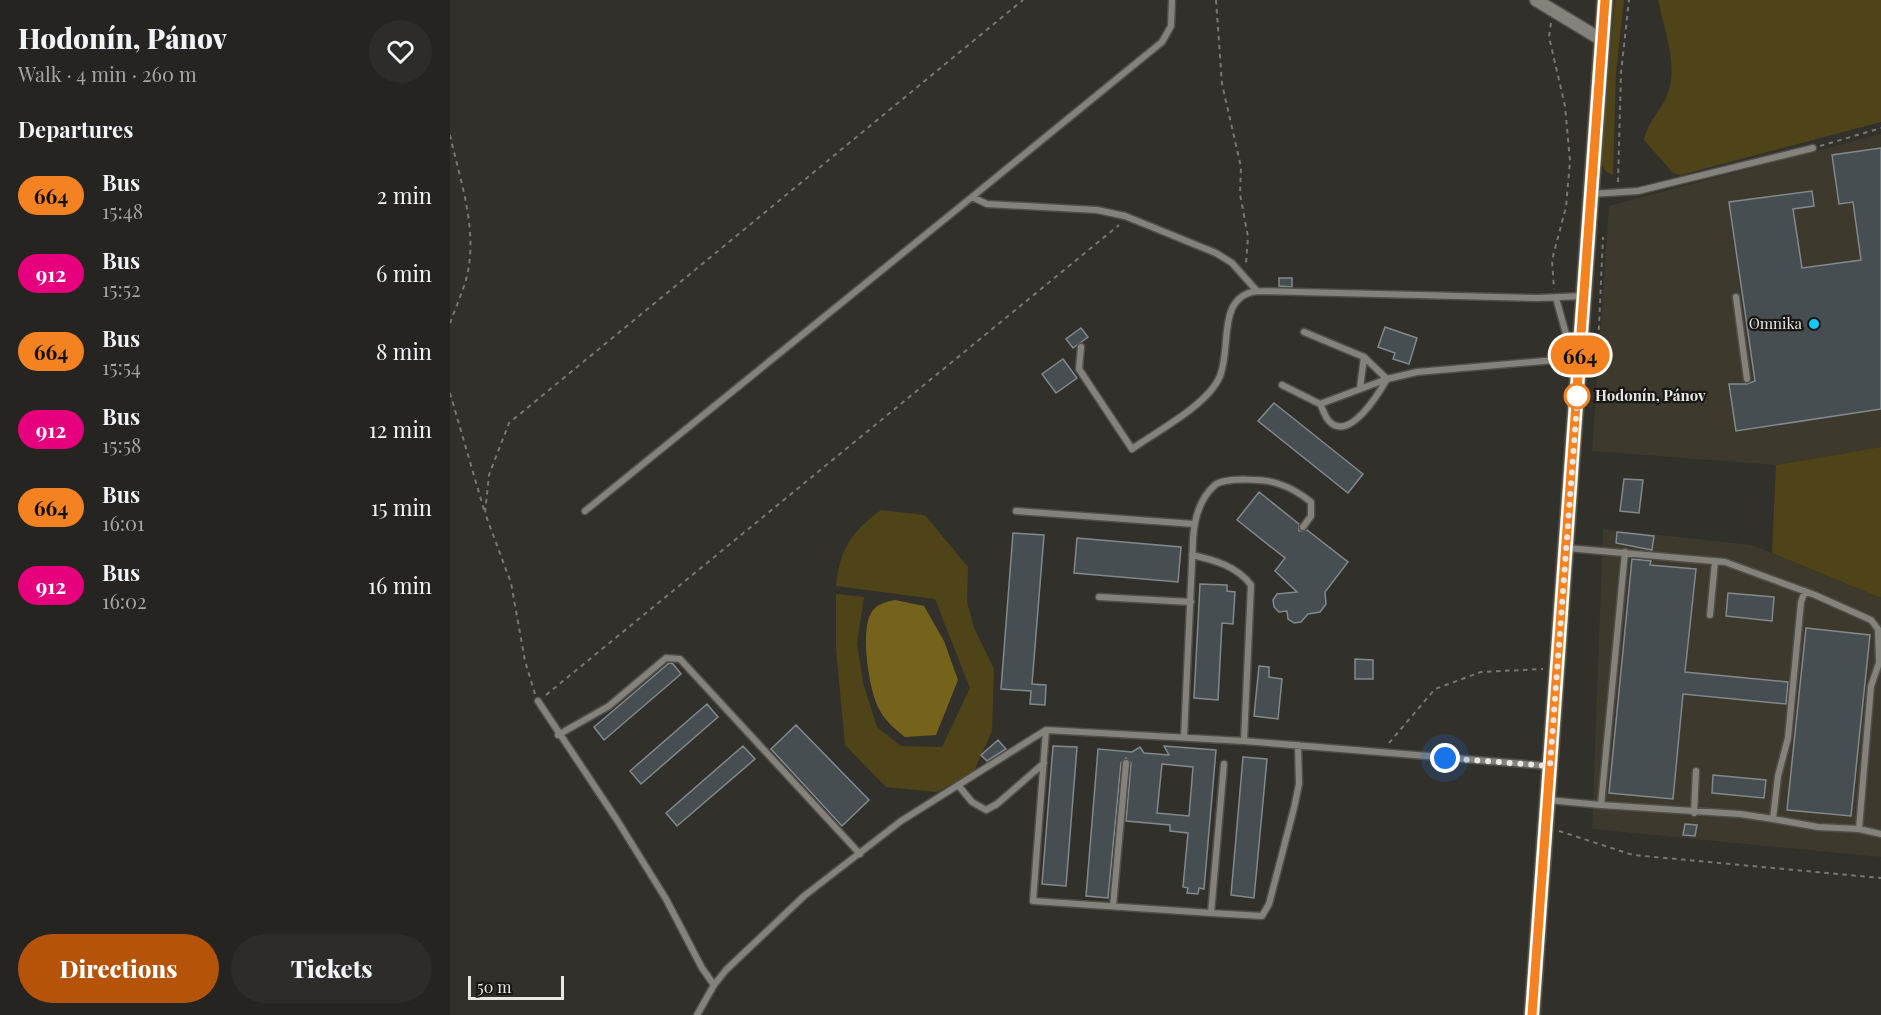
<!DOCTYPE html>
<meta charset="utf-8">
<style>
body{margin:0;font-family:"Playfair Display",serif;background:#2e2c29;color:#f1f3f6;height:100vh;display:flex;flex-direction:column;font-size:22px;white-space:nowrap}
*{box-sizing:border-box;margin:0}
p{font-size:20px;color:#a4a4a5}
.icon{flex:none;width:33px;height:33px;fill:none;stroke:currentColor;stroke-width:2;stroke-linecap:round;stroke-linejoin:round}
.map{position:relative;flex:1;overflow:hidden}
.panel{display:flex;flex-direction:column;background:#262420;width:450px}
.panel>*{flex:none}
.badge{padding:0 12px;border-radius:20px;font-size:21px;line-height:39px}
.scale{position:absolute;left:18px;bottom:15px;width:96px;box-sizing:border-box;padding-left:6px;border:3px solid #e8e7e3;border-top:0;font-size:16px;line-height:21px;white-space:nowrap;color:#e8e7e3;-webkit-text-stroke:4px #191815;paint-order:stroke}
.you{position:absolute;width:30px;height:30px;margin:-15px;border:4px solid #fff;border-radius:50%;background:#1a73e8;box-shadow:0 0 0 9px #1a73e833}
.map>.badge{position:absolute;translate:-50% -50%;box-shadow:0 0 0 3px #fff}
h2{padding:0 18px;font-size:22px;line-height:54px}
.round{display:grid;place-items:center;flex:none;width:63px;height:63px;border-radius:32px;background:#2e2c29}
.headline{display:flex;align-items:center;justify-content:space-between;height:102px;padding:0 18px}
h1{font-size:28px;font-weight:800;line-height:45px}
.action{display:flex;gap:12px;margin-top:auto;padding:12px 18px}
.action a{flex:1;height:69px;border-radius:36px;background:#b45309;color:#fff;font-size:24px;font-weight:800;line-height:69px;text-align:center}
.action a+a{background:#2e2c29;color:#f1f3f6}
ul{padding:0;list-style:none}
li{display:flex;align-items:center;gap:18px;height:78px;padding:0 18px}
li div{flex:1}
li b{display:block;font-size:22px}
li em{font-style:normal}
li .badge{min-width:66px;font-weight:700;text-align:center}
main{display:flex;flex:1;min-height:0}
.map>svg:first-child{display:block}
.built{fill:#3d392d}
.green{fill:#4f4418}
.water{fill:#75631b}
.building{fill:#474e51;stroke:#81898d;stroke-width:1.5;fill-rule:evenodd}
.lines{fill:none;stroke-linecap:round;stroke-linejoin:round}
.lane-casing{stroke:#504e48;stroke-width:9}
.street-casing{stroke:#504e48;stroke-width:15}
.secondary-casing{stroke:#504e48;stroke-width:18}
.path{stroke:#797772;stroke-width:2;stroke-dasharray:4.5 4.5;stroke-linecap:butt}
.lane{stroke:#84827b;stroke-width:6}
.street{stroke:#84827b;stroke-width:12}
.secondary{stroke:#998e67;stroke-width:15}
.line-casing{stroke:#fff;stroke-width:14}
.line{stroke:#f58220;stroke-width:9}
.walk{stroke:#e8e7e3;stroke-width:6;stroke-dasharray:0 10.8}
.poi-dot{fill:#13cafb;stroke:#191815;stroke-width:2}
.stop-dot{fill:#fff;stroke:#f58220;stroke-width:3}
.labels{text-anchor:middle;stroke-width:4.5;stroke-linejoin:round;paint-order:stroke}
.poi-label{font-size:15px;fill:#e8e7e3;stroke:#191815;text-anchor:end}
.stop-label{font-size:15px;font-weight:bold;fill:#e8e7e3;stroke:#191815;text-anchor:start}
</style>
<main>
<section class="panel">
<div class="headline"><div><h1>Hodonín, Pánov</h1><p>Walk · 4 min · 260 m</p></div><a class="round"><svg class="icon" aria-label="heart" viewBox="0 0 24 24"><path d="M12 20l-8-8c-3-5 5-10 8-4 3-6 11-1 8 4z"/></svg></a></div>
<h2>Departures</h2>
<ul>
<li><span class="badge" style="background:#f58220;color:#111">664</span><div><b>Bus</b><p>15:48</p></div><em>2 min</em></li>
<li><span class="badge" style="background:#e6007e;color:#fff">912</span><div><b>Bus</b><p>15:52</p></div><em>6 min</em></li>
<li><span class="badge" style="background:#f58220;color:#111">664</span><div><b>Bus</b><p>15:54</p></div><em>8 min</em></li>
<li><span class="badge" style="background:#e6007e;color:#fff">912</span><div><b>Bus</b><p>15:58</p></div><em>12 min</em></li>
<li><span class="badge" style="background:#f58220;color:#111">664</span><div><b>Bus</b><p>16:01</p></div><em>15 min</em></li>
<li><span class="badge" style="background:#e6007e;color:#fff">912</span><div><b>Bus</b><p>16:02</p></div><em>16 min</em></li>
</ul>
<div class="action"><a>Directions</a><a>Tickets</a></div>
</section>
<div class="map">
<svg width="1431" height="1015" viewBox="0 0 1431 1015">
<rect width="100%" height="100%" fill="#32302a"/>
<path class="built" d="M1431 134V447L1326 465 1142 451 1159 206Z
M1153 529 1302 545 1431 598V857L1142 829Z"/>
<path class="green" d="M1165 0H1174L1166 72 1163 175C1150 171 1152 161 1152 149Z
M1208 0H1431V122L1230 175 1223 173 1194 140C1197 124 1209 112 1216 98 1230 69 1214 30 1208 0Z
M1431 447V598L1322 553 1326 465Z
M431 510 475 515 518 567 517 602 524 628 544 669 542 731 524 771 487 792 436 787 395 745 386 648V594L414 597 407 643 413 683 427 727 451 746 492 747 520 688 485 599 386 586C390 549 401 532 431 510Z"/>
<path class="water" d="M445 600 474 606 494 641 508 680 486 735 455 737C445 729 435 721 429 709 419 690 410 632 421 613 426 604 436 602 445 600Z"/>
<path class="building" d="M1431 148V409L1286 431 1279 384H1297L1305 381 1279 202 1362 191 1364 206 1343 209 1352 268 1411 260 1403 202 1389 204 1382 155Z
M829 278H842V287L829 286Z
M935 327 967 338 959 364 943 359 945 353 928 347Z
M631 328 638 337 623 348 616 339Z
M613 359 627 378 606 393 592 374Z
M824 403 913 474 898 493 808 421Z
M1174 479 1193 480 1189 513 1170 511Z
M809 492 849 524V531L857 530 898 562 875 592 876 604 870 612 858 614 851 622 844 623 838 619 837 611 829 612 824 607 823 600 827 594 847 592 825 571 835 558 787 520Z
M1167 532 1204 536 1202 550 1166 543Z
M563 533 594 535 582 684 596 685 595 705 580 704 581 691 551 689Z
M627 538 731 547 728 582 624 573Z
M1182 559 1201 561 1200 565 1246 569 1235 672 1338 682 1336 704 1233 694 1223 799 1159 793Z
M750 584 777 585V591L785 592 783 624 772 623 768 700 744 698Z
M1278 593 1324 597 1322 621 1276 616Z
M1356 628 1420 635 1401 816 1337 810Z
M905 659 923 660V679H905Z
M219 663 223 664 231 674 154 740 144 727Z
M809 666 819 667V677L832 679 828 719 804 716Z
M257 704 268 717 191 784 180 771Z
M346 725 419 800 392 826 321 749Z
M548 740 556 749 537 761 531 755Z
M293 746 305 759 227 826 216 813Z
M603 746 627 747 616 886 592 884Z
M714 746 766 750 754 889 749 888 748 894 737 893 738 888 733 887 738 833 720 831V825L676 821 681 763 676 758 671 763 658 898 636 896 648 749 682 752 690 747 694 753 719 755ZM712 764 743 767 739 816 707 813Z
M793 757 817 759 804 898 781 895Z
M1263 775 1316 780 1314 798 1262 793Z
M1235 824 1247 825 1245 836 1233 835Z"/>
<g class="lines">
<defs>
<path id="lane" d="M722 1 721 26 712 42 522 197 537 204 647 210 675 216 766 253 782 263 807 291 1088 298 1133 296
M1141 194 1188 191 1363 148
M1286 297 1297 379
M1106 298 1116 334 1130 342
M854 332 914 357 910 388
M631 347 629 369 682 449C707 431 758 405 770 376 782 346 766 297 807 291
M832 385 870 404 937 379 967 372 1129 358
M870 404C873 409 875 417 879 421 899 443 929 393 937 379L914 357
M135 511 522 197
M566 511 744 524
M1117 548 1275 562 1365 595 1421 620 1428 629 1429 663 1421 686 1409 829 1368 827 1323 819 1328 776 1338 738 1351 602 1355 591
M1175 552 1151 805 1290 814 1323 819
M742 555C764 560 787 566 801 585L794 741
M649 597 741 602
M1260 615 1265 561
M88 701 167 820 216 899 252 968 264 985
M596 730 583 901 761 913 774 764
M108 735 159 706 216 658 230 659 410 854
M734 737 743 540C744 520 749 499 765 485 776 477 817 479 829 484 842 488 851 494 861 502V516L853 527
M508 785 522 802 536 810 547 804 594 763
M1098 800 1151 805
M1244 813 1246 771
M1409 829 1431 834
M663 906 676 763
M761 913 812 916 819 904 844 808 849 784 848 745
M247 1015 264 985 276 970 354 896 451 821 596 730 794 741 1099 766"/>
<path id="street" d="M1086 0 1152 40"/>
<path id="secondary" d="M1082 1015 1155 0"/>
</defs>
<use href="#lane" class="lane-casing"/>
<use href="#street" class="street-casing"/>
<use href="#secondary" class="secondary-casing"/>
<path class="path" d="M766 0 772 84 791 167 790 194 798 237 796 263
M1101 23 1099 37 1115 106 1120 161 1116 207 1102 260 1104 289
M0 135C10 181 28 228 17 276 13 292 5 308 0 324
M1370 146 1431 128
M1168 182 1171 73 1179 0
M1144 356 1148 348 1153 237
M0 393 34 510
M85 694 75 661 61 583 35 513 39 475 59 423 573 0
M96 695 669 225
M939 743 985 689 1031 672 1093 669
M1109 831 1183 855 1431 878"/>
<use href="#lane" class="lane"/>
<use href="#street" class="street"/>
<use href="#secondary" class="secondary"/>
</g>
<g class="lines">
<defs>
<path id="line" d="M1082 1015 1155 0"/>
</defs>
<use href="#line" class="line-casing"/>
<use href="#line" class="line"/>
<path class="walk" d="M995 758 1100 766 1128 390 1127 396"/>
</g>
<circle class="poi-dot" cx="1364" cy="324" r="6"/>
<circle class="stop-dot" cx="1127" cy="396" r="12"/>
<g class="labels">
<g class="poi-label">
<text x="1352" y="329">Omnika</text>
</g>
<g class="stop-label">
<text x="1145" y="401">Hodonín, Pánov</text>
</g>
</g>
</svg>
<div class="scale">50 m</div>
<div class="you" style="left:995px;top:758px"></div>
<b class="badge" style="left:1130px;top:355px;background:#f58220;color:#111">664</b>
</div>
</main>
